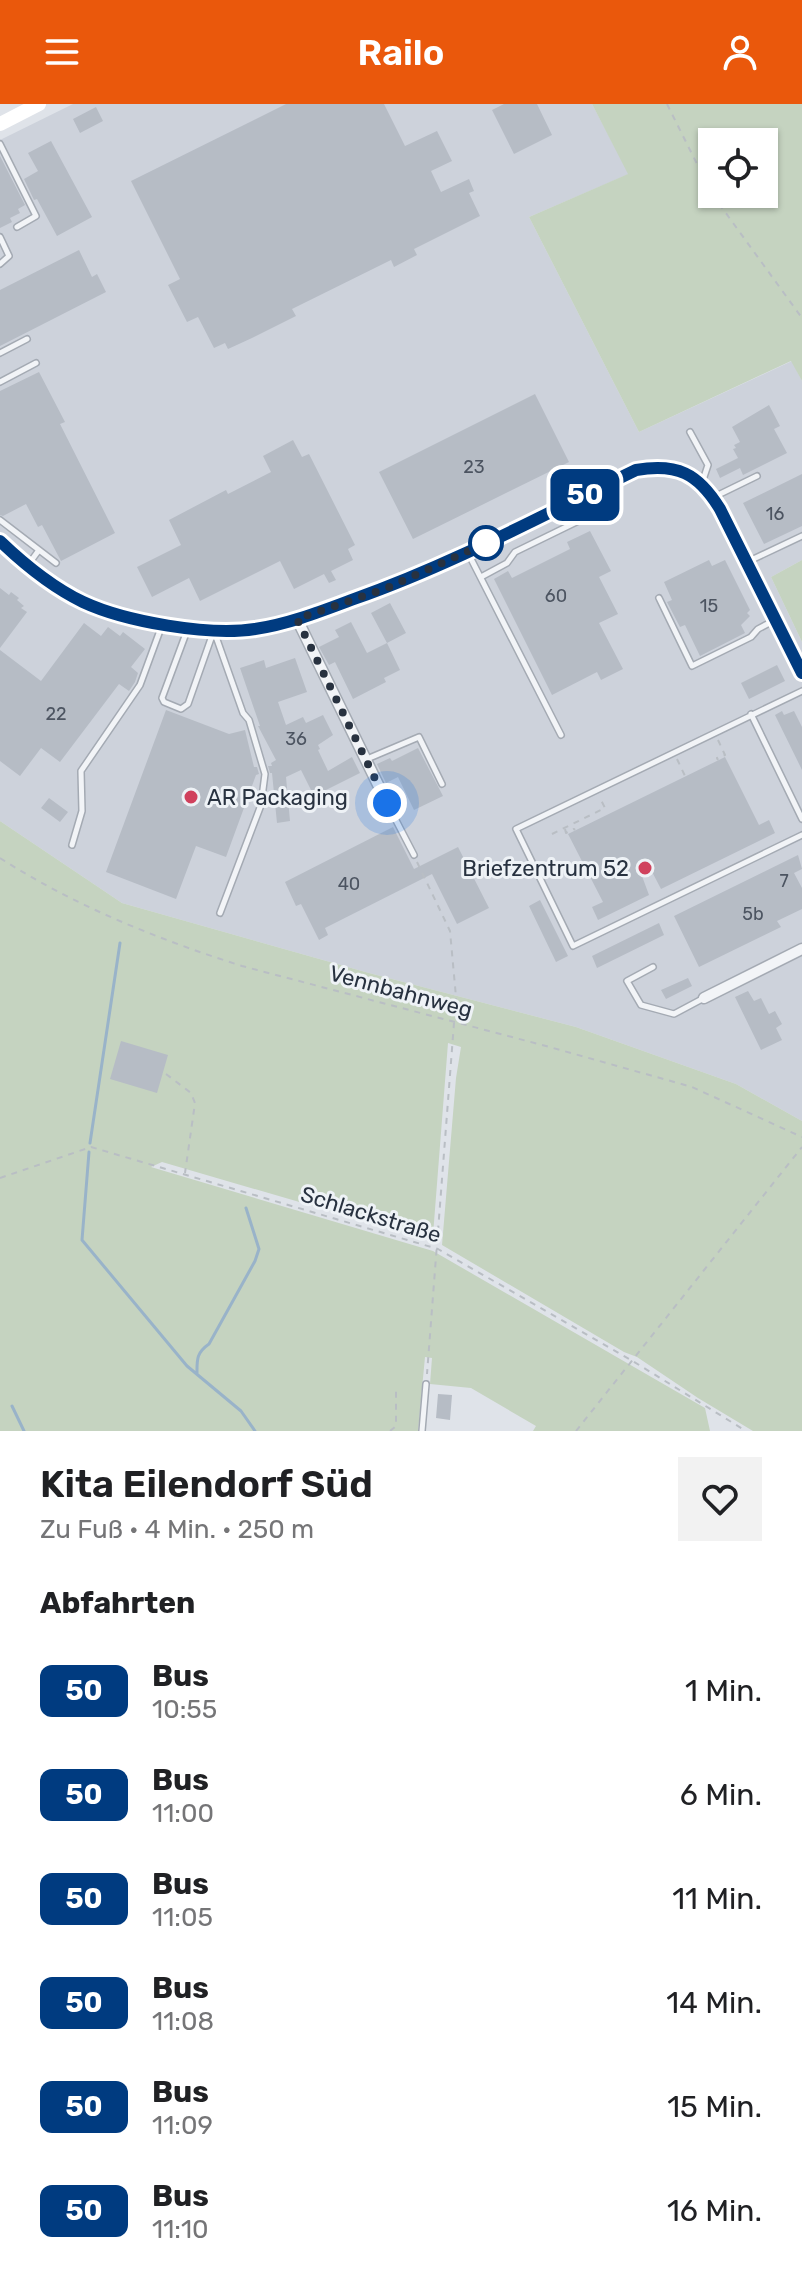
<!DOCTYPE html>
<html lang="de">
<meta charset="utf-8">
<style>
body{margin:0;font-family:Rubik,sans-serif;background:#f2f2f2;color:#202124;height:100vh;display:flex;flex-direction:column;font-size:30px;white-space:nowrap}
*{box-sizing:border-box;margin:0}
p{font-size:26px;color:#757577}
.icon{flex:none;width:44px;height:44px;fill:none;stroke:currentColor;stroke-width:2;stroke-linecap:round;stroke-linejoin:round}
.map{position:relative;height:1327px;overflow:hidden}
.panel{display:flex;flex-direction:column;background:#fff;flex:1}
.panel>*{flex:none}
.badge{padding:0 16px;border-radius:12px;font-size:28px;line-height:52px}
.controls{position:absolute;left:698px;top:24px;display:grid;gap:16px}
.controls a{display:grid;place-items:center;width:80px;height:80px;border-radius:0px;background:#fff;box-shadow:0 2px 6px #0004;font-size:40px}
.you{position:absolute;width:40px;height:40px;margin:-20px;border:6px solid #fff;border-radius:50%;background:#1a73e8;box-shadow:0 0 0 12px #1a73e833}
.map>.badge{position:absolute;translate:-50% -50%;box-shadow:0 0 0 4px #fff}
h2{padding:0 40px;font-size:30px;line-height:72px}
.round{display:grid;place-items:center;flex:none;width:84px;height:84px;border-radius:0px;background:#f2f2f2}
.head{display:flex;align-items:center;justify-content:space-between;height:136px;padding:0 40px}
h1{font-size:38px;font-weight:600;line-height:60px}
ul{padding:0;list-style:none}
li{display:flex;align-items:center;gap:24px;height:104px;padding:0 40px}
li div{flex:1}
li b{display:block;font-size:30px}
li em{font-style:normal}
li .badge{min-width:88px;font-weight:700;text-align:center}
header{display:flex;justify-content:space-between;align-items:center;height:104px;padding:0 40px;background:#ea580c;color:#fff;font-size:36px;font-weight:600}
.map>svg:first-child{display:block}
.built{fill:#cdd2db}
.green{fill:#c5d3c0;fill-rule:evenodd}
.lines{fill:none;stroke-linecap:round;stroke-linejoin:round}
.stream{stroke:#99b3c9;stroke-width:3}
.building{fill:#b6bcc5}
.service-casing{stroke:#a4aab3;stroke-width:8}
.minor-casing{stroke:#a4aab3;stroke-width:13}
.path{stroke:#b9bec4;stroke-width:2;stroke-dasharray:6 6;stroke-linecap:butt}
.service{stroke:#f2f4f7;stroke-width:5}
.minor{stroke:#f2f4f7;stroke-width:10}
.secondary{stroke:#fff;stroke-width:14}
.line-casing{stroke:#fff;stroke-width:18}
.line{stroke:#003b80;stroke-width:12}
.walk{stroke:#283240;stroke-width:8;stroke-dasharray:0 14.4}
.stop-dot{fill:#fff;stroke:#003b80;stroke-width:4}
.poi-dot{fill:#d0415d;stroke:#eef2f6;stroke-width:3}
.labels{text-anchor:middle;stroke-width:6;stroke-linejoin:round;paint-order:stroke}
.number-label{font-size:18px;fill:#4c5461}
.poi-label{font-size:22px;fill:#283240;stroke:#eef2f6;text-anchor:start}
.street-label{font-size:22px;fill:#283240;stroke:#eef2f6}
</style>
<header><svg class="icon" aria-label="menu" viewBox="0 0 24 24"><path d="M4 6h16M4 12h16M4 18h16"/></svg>Railo<svg class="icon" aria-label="person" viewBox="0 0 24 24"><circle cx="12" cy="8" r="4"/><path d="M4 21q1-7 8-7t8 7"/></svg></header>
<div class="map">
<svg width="802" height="1327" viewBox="0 0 802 1327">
<rect width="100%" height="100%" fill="#dfe3e9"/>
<path class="built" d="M73 0H592L629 70 529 113 639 328 792 257 802 277V456L771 473 802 538V1017L736 980 576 923 369 869 122 799 0 717V36Z"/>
<path class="green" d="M592 0H802V277L791 257 639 328 529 113 628 70ZM764 38V90H712V38Z
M802 456V538L771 473Z
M0 717 122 799 369 869 576 923 736 980 802 1017V1327H753L698 1294 637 1253 624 1248 442 1141 456 974 461 943 448 939 433 1131 426 1135 162 1058 151 1063 433 1147 705 1304 710 1327H533L536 1322 471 1284 430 1280 432 1254 425 1253 418 1327H0Z"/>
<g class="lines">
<path class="stream" d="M90 1039 120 839
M89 1048 82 1136 187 1262 241 1307 255 1327
M197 1270C197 1256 196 1249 209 1240L255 1157 259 1145 246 1104
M12 1302 24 1327"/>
</g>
<path class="building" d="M286 0H384L405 42 437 27 452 57 431 67 441 88 469 75 474 87 469 89 480 112 414 145 417 151 394 163 391 156 292 205 296 212 252 234 228 245 225 239 214 244 198 213 187 218 168 181 180 175 131 77Z
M504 0H537L552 31 514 50 492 6Z
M96 3 103 17 80 29 73 15Z
M51 37 92 113 57 132 37 95 34 96 24 75 38 67 28 49Z
M0 52 25 101 18 105 20 109 10 114 12 118 0 124Z
M79 146 92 173 97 170 106 188 0 242V186Z
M39 268 65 318 60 320 115 429 61 457 42 421 38 423 26 400 3 412 0 411V287Z
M535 290 569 358 413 435 379 368Z
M769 301 780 322 774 325 787 349 743 371 740 364 720 374 716 365 738 354 733 345 736 344 734 341 740 338 732 323Z
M293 336 302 353 309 350 355 441 348 445 353 456 331 467 336 476 329 479 324 470 294 485 280 457 200 497 189 474 152 493 137 463 181 441 169 416 226 386 228 390 271 368 263 352Z
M802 370V422L764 440 743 399Z
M590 427 611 467 599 473 618 510 599 519 623 565 601 576 597 568 552 591 494 475 508 467 512 474 570 445 567 438Z
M709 456 712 462 725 456 750 506 747 509 750 512 741 521 745 529 700 552 685 521 680 523 667 498 672 496 664 478Z
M0 484 9 491 11 488 19 494 17 496 24 502 21 504 27 508 0 544Z
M390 499 406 529 387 539 371 509Z
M351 518 367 549 387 539 400 566 384 574 386 578 353 595 335 558 329 561 319 543 339 533 335 526Z
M84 519 101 532 108 523 120 532 123 528 145 545 131 563 138 569 135 578 129 587 119 580 60 658 41 644 20 672 0 657V546L41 577Z
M295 554 307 588 278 598 286 621 303 613 306 619 323 611 333 631 318 641 320 645 318 646 328 667 352 653 360 669 314 692 301 666 286 673 290 717 277 719 272 669H270L268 662H272L271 659 276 656 258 622H260L240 564 264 556 266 564Z
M777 561 785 577 749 595 741 579Z
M166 606 229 630 245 626 254 663H257L259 670 256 671 226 753 196 742 176 795 106 768Z
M782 607 784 611 794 607 802 623V666L775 611Z
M418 644 443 692 414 706 398 673 386 679 377 660 390 654 392 657Z
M725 653 759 721 769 716 775 729 661 785 648 760 639 764 649 791 598 816 592 803 603 798 568 730Z
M49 694 68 708 60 718 41 704Z
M393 723 414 765 458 743 489 804 457 820 432 770 325 824 328 831 319 836 301 800 296 802 285 778Z
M798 751 802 765 794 769 802 784V805L777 817 781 823 699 863 674 812Z
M540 796 568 852 556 858 529 802Z
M659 819 664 831 597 864 592 852Z
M688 874 692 882 666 895 661 886Z
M748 887 754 897 761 894 769 910 775 907 782 920 776 924 782 936 761 946 735 893Z
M121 937 168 951 157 989 110 975Z
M438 1290 452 1291 450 1316 436 1314Z"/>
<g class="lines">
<defs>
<path id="service" d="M0 40 36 112 17 123
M0 133 9 152 0 160
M0 249 27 235
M0 278 36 259
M690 328 708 361 702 379
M714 393 757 372
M0 416 56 459
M467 447 561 631
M747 458 802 432
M28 461 39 446
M481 473 507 459 515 448 599 407
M659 494 692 562 751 533 758 525 775 516
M188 524 162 594 164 598 181 605 188 600 214 526
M214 527 243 609 249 616 265 670 261 701 220 809
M802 587 516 725 573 842 802 731
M751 610 802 715
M367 655 419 633 442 680
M387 699 414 751
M72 741 82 707 81 667 140 581 162 521
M653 863 627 877 641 901 674 910 704 894
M422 1327 426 1280"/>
<path id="minor" d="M0 437C25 461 52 483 83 498 126 518 208 531 255 525 316 516 383 485 438 460 505 430 570 398 636 366 677 359 698 369 720 405L802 569
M297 515 387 699
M704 894 802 845"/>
</defs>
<use href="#service" class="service-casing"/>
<use href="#minor" class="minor-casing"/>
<path class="path" d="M667 0 711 88
M712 90 802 214
M718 636 725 651 717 654 718 656
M677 655 685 672
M565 725 566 729 574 725 575 726
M552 730 605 704 600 694
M0 754C75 802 157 835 242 862L546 942 692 983 802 1033
M417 758 450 827 456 893 427 1270
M166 970 191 989 195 999 185 1069
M0 1074 91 1043 438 1145 631 1256 746 1327
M390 1327 396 1322V1284
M576 1327 802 1043"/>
<use href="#service" class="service"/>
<use href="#minor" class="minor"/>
<path class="secondary" d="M0 20 39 0"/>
</g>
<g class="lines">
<defs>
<path id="line" d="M0 437C25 461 52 483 83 498 126 518 209 532 255 525 289 520 322 507 354 495 451 461 543 411 636 366 677 359 698 369 720 405L802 569"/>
</defs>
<use href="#line" class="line-casing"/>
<use href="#line" class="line"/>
<path class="walk" d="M387 699 297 515 387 484 486 439"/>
</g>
<circle class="stop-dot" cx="486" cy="439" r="16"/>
<g class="poi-dot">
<circle cx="191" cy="693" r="8"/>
<circle cx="645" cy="764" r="8"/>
</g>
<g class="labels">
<g class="number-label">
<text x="474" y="369">23</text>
<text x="775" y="416">16</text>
<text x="556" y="498">60</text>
<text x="709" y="508">15</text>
<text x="56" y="616">22</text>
<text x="296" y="641">36</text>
<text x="784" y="783">7</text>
<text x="349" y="786">40</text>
<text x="753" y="816">5b</text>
</g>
<g class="poi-label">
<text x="207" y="701">AR Packaging</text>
<text x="629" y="772" text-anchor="end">Briefzentrum 52</text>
</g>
<g class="street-label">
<text transform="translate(401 887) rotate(15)" y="8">Vennbahnweg</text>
<text transform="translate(371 1110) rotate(17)" y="8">Schlackstraße</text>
</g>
</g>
</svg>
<div class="controls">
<a><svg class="icon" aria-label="locate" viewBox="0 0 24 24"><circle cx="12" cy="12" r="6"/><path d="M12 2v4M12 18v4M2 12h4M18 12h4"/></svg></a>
</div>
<div class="you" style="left:387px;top:699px"></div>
<b class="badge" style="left:585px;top:391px;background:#003b80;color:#fff">50</b>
</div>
<section class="panel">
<div class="head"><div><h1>Kita Eilendorf Süd</h1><p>Zu Fuß · 4 Min. · 250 m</p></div><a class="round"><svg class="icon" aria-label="heart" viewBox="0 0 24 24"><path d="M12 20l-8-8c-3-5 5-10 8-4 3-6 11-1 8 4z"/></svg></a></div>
<h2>Abfahrten</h2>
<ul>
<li><span class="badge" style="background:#003b80;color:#fff">50</span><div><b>Bus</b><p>10:55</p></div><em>1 Min.</em></li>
<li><span class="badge" style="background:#003b80;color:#fff">50</span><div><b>Bus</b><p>11:00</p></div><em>6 Min.</em></li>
<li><span class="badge" style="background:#003b80;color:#fff">50</span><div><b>Bus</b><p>11:05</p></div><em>11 Min.</em></li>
<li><span class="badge" style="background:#003b80;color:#fff">50</span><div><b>Bus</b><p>11:08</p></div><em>14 Min.</em></li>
<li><span class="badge" style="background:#003b80;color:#fff">50</span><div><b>Bus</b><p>11:09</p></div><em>15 Min.</em></li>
<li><span class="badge" style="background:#003b80;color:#fff">50</span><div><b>Bus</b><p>11:10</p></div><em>16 Min.</em></li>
</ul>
</section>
